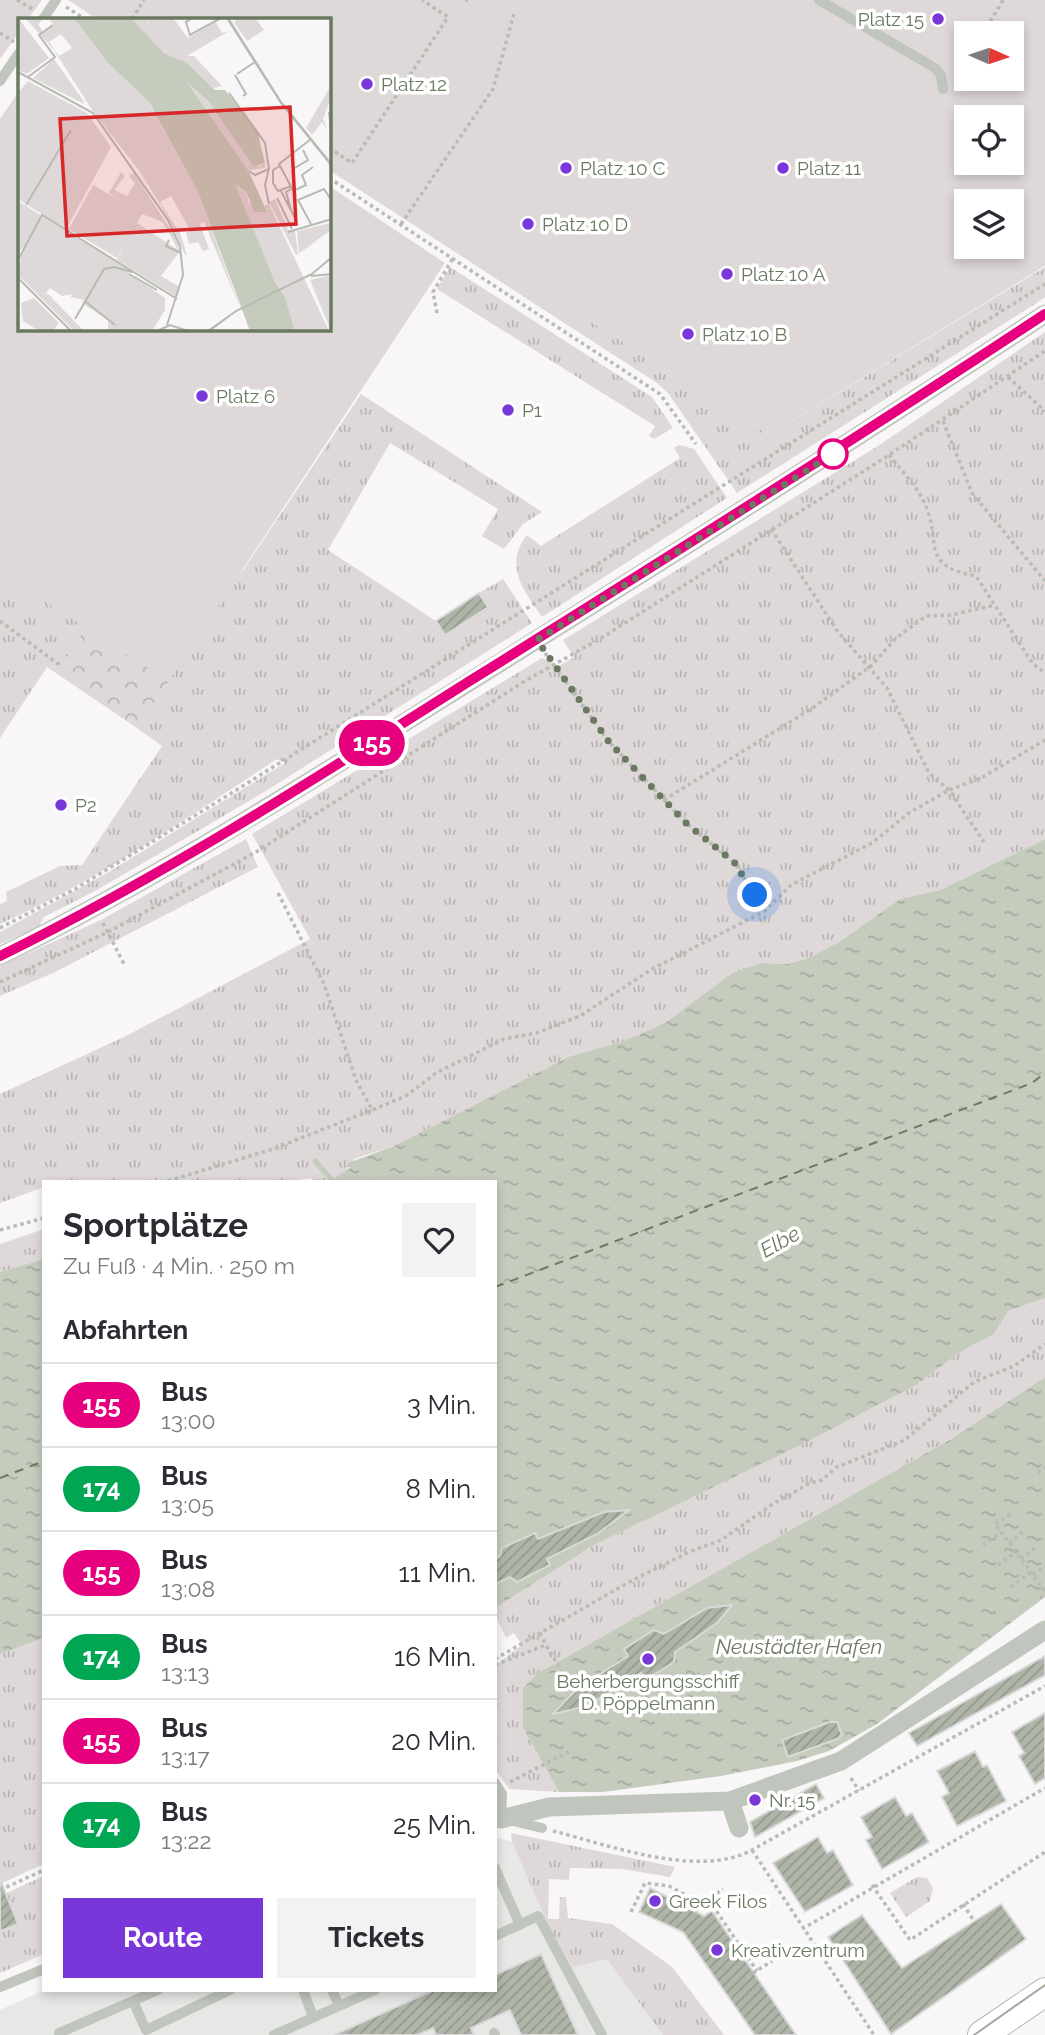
<!DOCTYPE html>
<html lang="de">
<meta charset="utf-8">
<style>
body{margin:0;font-family:Raleway,sans-serif;background:#f2f2f3;color:#2b2b33;height:100vh;display:flex;flex-direction:column;font-size:26px;white-space:nowrap}
*{box-sizing:border-box;margin:0}
p{font-size:23px;color:#7c7c81}
.icon{flex:none;width:38px;height:38px;fill:none;stroke:currentColor;stroke-width:2;stroke-linecap:round;stroke-linejoin:round}
.map{position:relative;flex:1;overflow:hidden}
.panel{position:absolute;left:42px;top:1180px;width:455px;height:812px;display:flex;flex-direction:column;background:#fff;border-radius:0px;box-shadow:0 4px 10px #0003}
.panel>*{flex:none}
.badge{padding:0 14px;border-radius:23px;font-size:24px;line-height:46px}
.needle{width:46px;rotate:93deg}
.fabs{position:absolute;left:954px;top:21px;display:grid;gap:14px}
.fabs a{display:grid;place-items:center;width:70px;height:70px;border-radius:0px;background:#fff;box-shadow:0 4px 10px #0003;font-size:35px}
.you{position:absolute;width:35px;height:35px;margin:-18px;border:5px solid #fff;border-radius:50%;background:#1a73e8;box-shadow:0 0 0 10px #1a73e833}
.map>.badge{position:absolute;translate:-50% -50%;box-shadow:0 0 0 4px #fff}
h2{padding:0 21px;font-size:26px;line-height:63px}
.round{display:grid;place-items:center;flex:none;width:74px;height:74px;border-radius:0px;background:#f2f2f3}
.head{display:flex;align-items:center;justify-content:space-between;height:119px;padding:0 21px}
h1{font-size:33px;font-weight:700;line-height:52px}
.action{display:flex;gap:14px;margin-top:auto;padding:14px 21px}
.action a{flex:1;height:80px;border-radius:0px;background:#7936d9;color:#fff;font-size:28px;font-weight:700;line-height:80px;text-align:center}
.action a+a{background:#f2f2f3;color:#2b2b33}
ul{padding:0;list-style:none}
li{display:flex;align-items:center;gap:21px;height:84px;padding:0 21px;border-top:2px solid #e1e1e2}
li div{flex:1}
li b{display:block;font-size:26px}
li em{font-style:normal}
li .badge{min-width:77px;font-weight:700;text-align:center}
.map>svg:first-child{display:block}
.built{fill:#e7e7e6}
.grass{fill:url(#grass-tufts)}
.forest{fill:url(#forest-crowns)}
.pitch{fill:#dfd8d9;fill-rule:evenodd}
.water{fill:url(#water-ripples)}
.lines{fill:none;stroke-linecap:round;stroke-linejoin:round}
.stream{stroke:#c5cbbd;stroke-width:5}
.ferry{stroke:#6e7a60;stroke-width:2;stroke-dasharray:9 7;stroke-linecap:butt}
.building{fill:url(#building-hatch);stroke:#dad9da;stroke-width:2}
.secondary-casing{stroke:#b4bab0;stroke-width:30}
.path{stroke:#b8bcb6;stroke-width:3.5;stroke-dasharray:3.5 3.5;stroke-linecap:butt}
.lane{stroke:#c0c5bd;stroke-width:10}
.street{stroke:#c0c5bd;stroke-width:19}
.secondary{stroke:#fff;stroke-width:28}
.tram{stroke:#a2aa9d;stroke-width:2}
.line-casing{stroke:#fff;stroke-width:16}
.line{stroke:#e6007e;stroke-width:10}
.walk{stroke:#6a7960;stroke-width:7;stroke-dasharray:0 12.6}
.poi-dot{fill:#7936d9;stroke:#fff;stroke-width:2.5}
.stop-dot{fill:#fff;stroke:#e6007e;stroke-width:3.5}
.labels{text-anchor:middle;stroke-width:7;stroke-linejoin:round;paint-order:stroke}
.poi-label{font-size:19px;fill:#6a7960;stroke:#fff;text-anchor:start}
.water-label{font-size:21px;font-style:italic;fill:#6e7a60;stroke:#fff}
.inset-river{fill:none;stroke:#c5cbbd;stroke-width:3.5}
.inset-road{fill:none;stroke:#b7bcb2;stroke-width:2}
.view{fill:#d62828;fill-opacity:0.15;stroke:#d62828;stroke-width:3.5}
.inset-edge{fill:none;stroke:#6a7960;stroke-width:3.5}
</style>
<div class="map">
<svg width="1045" height="2035" viewBox="0 0 1045 2035">
<defs>
<pattern id="grass-tufts" width="24" height="20" patternUnits="userSpaceOnUse" patternTransform="scale(1.75)"><rect width="24" height="20" fill="#dfd8d9"/><path d="M3 7l-1-3M5 7V3M7 7l1-3M15 17l-1-3M17 17v-4M19 17l1-3" fill="none" stroke="#b9b4b3"/></pattern>
<pattern id="forest-crowns" width="20" height="18" patternUnits="userSpaceOnUse" patternTransform="scale(1.75)"><rect width="20" height="18" fill="#dfd8d9"/><path d="M2 6a3 3 0 1 1 6 0M12 15a3 3 0 1 1 6 0" fill="none" stroke="#b9b4b3"/></pattern>
<pattern id="water-ripples" width="26" height="14" patternUnits="userSpaceOnUse" patternTransform="scale(1.75)"><rect width="26" height="14" fill="#c5cbbd"/><path d="M2 4q2-2 4 0t4 0M15 11q2-2 4 0t4 0" fill="none" stroke="#a4aa9d"/></pattern>
<pattern id="building-hatch" width="6" height="6" patternUnits="userSpaceOnUse" patternTransform="scale(1.75)"><rect width="6" height="6" fill="#afb6a9"/><path d="M-1 1l2-2M0 6l6-6M5 7l2-2" fill="none" stroke="#92998d"/></pattern>
</defs>
<rect width="100%" height="100%" fill="#f9f6f8"/>
<path class="built" d="M495 1837 512 1842 548 1925 612 1924 672 1967 724 2035H0V2010L44 1990H495Z"/>
<path class="grass" d="M450 267 652 397 673 428 654 439 649 436 655 426 437 289Z
M1045 267V297L1038 302 737 493 668 393 657 383 555 317 568 307 769 435Z
M1045 332V839L940 890 900 899 839 942 808 958 788 964 761 963 732 973 665 1023 623 1041 568 1057 394 1146 354 1159C346 1176 331 1181 313 1181L311 1178 292 1181H44V1187L0 1203V1094L124 1037 310 939 252 834 542 658 559 666 574 657 563 640 878 446Z
M361 394 542 512 523 524 504 549 482 536 498 509 390 443 328 550 436 621 445 635 488 607 479 593 503 579 532 623 261 794 97 890 44 917 39 927 0 944V932L109 872 285 763 277 759C188 817 97 881 0 924V904L7 901 6 892 60 866 82 865 162 746 137 728 169 681 61 666 47 667 0 738V526L232 581 244 569Z
M679 445 694 449 727 498 542 617C524 591 503 565 527 535L541 546 680 458 674 448Z
M246 839 258 867 55 972 0 996V966L101 920Z
M44 1229V1259L0 1272V1244Z
M1045 1298V1377L951 1439 538 1673 523 1728 559 1792 509 1789 495 1769V1666L522 1645 514 1633 506 1638 495 1615V1608L594 1545 805 1443 916 1385 962 1351 994 1334 1008 1311Z
M44 1638V1864L0 1884V1654Z
M511 1833 675 1867 670 1877 622 1869 570 1868 569 1880 549 1879 548 1919H559L560 1897H566L568 1918 612 1924 672 1967 724 2035H663L607 1959 572 1967 548 1925 512 1842Z
M44 1876V1954L0 1973V1896Z
M917 1877 927 1878 933 1888 930 1901 906 1917 890 1893Z"/>
<path class="forest" d="M85 629 169 681 137 728 47 667 61 666Z"/>
<path class="pitch" d="M0 0H42L28 19H19V32L0 59Z
M68 0H1045V266L769 435 568 307 555 317 329 170V19H97ZM966 33H1012V79H966ZM966 117H1012V163H966ZM966 201H1012V247H966Z
M19 91V329H329V186L445 263 169 681 0 573V119Z"/>
<path class="water" d="M1045 839V1298L1008 1311 994 1334 962 1351 916 1385 805 1443 594 1545 495 1608V1181H330L350 1168 348 1163 394 1146 568 1057 623 1041 665 1023 732 973 761 963 788 964 808 958 839 942 900 899 940 890Z
M44 1259V1638L0 1654V1272Z
M1045 1377V1597L877 1724 829 1751 797 1761 721 1776 603 1792H559L523 1728V1688L538 1673 951 1439Z"/>
<g class="lines">
<path class="stream" d="M315 1161 333 1181"/>
<path class="ferry" d="M495 1287 1032 1083 1045 1073
M0 1478 44 1461"/>
</g>
<path class="building" d="M479 593 488 607 445 635 436 621Z
M629 1510 597 1534 547 1559 550 1565 517 1582 510 1577 495 1584V1559L500 1556 502 1548 535 1533 538 1539 604 1512Z
M732 1605 717 1623 675 1652 674 1662 645 1680 641 1673 587 1706 553 1714 577 1689 628 1656 624 1649 654 1630 664 1634 707 1608Z
M1045 1656V1675L917 1746 909 1733Z
M1045 1713V1778L1035 1784 1019 1756 1024 1753 1012 1732Z
M830 1722H837L842 1735 837 1739 788 1757 782 1740Z
M975 1751 983 1767 987 1765 1006 1801 957 1826 942 1797 949 1793 937 1771Z
M816 1784 824 1798 755 1837 750 1822Z
M895 1797 906 1816 912 1813 929 1842 882 1869 866 1840 872 1837 861 1817Z
M818 1837 827 1853 833 1850 853 1885 805 1912 773 1863Z
M0 1879 18 1924 0 1931Z
M650 1888 704 1916 712 1911 796 2035H755L683 1932 639 1912Z
M1001 1904 1026 1939 891 2034 828 1937 862 1915 902 1968Z
M541 1954 578 2035H521L510 2010 471 2028 474 2035H436L433 2028 417 2035H334L434 1990H495V1975Z"/>
<g class="lines">
<defs>
<path id="secondary" d="M982 2035 1045 1992"/>
</defs>
<use href="#secondary" class="secondary-casing"/>
<path class="path" d="M17 0 34 10
M465 0H468
M66 7 85 19
M132 19 144 0
M0 33 14 42
M983 33 1003 0
M962 67 966 60
M329 148 352 163 448 17 422 0
M329 178 660 394 696 444
M401 224 493 89 514 14
M437 313 433 292 453 258
M1008 377 1045 411
M943 421 972 493 1045 581
M889 455C900 469 915 484 923 500 944 540 916 565 976 576L1033 664 1045 673
M771 529 838 632 887 688 929 773 949 790 984 842
M0 621 61 666
M545 653 609 742 687 824 734 862 765 911
M664 800 811 709 871 666 896 638 926 616 951 615 995 605
M278 893 324 984 356 1080 372 1110
M103 923 125 966
M0 928 75 889 222 799 1045 284
M0 982 108 932 256 852 525 681 603 637 889 455 1045 351
M168 1181 273 1149 372 1110 406 1096 436 1073 504 1039 536 1033 580 1016 652 969 765 911 791 885 872 843 909 813 949 790 981 778 1045 740
M0 1230 44 1218
M1038 1473 1045 1467
M1010 1514 995 1524 1045 1591
M1009 1543 1025 1530
M983 1545 1001 1532
M1021 1559 1036 1547
M998 1565 1016 1552
M1033 1575 1045 1566
M1011 1587 1031 1572
M1040 1598 1045 1594
M540 1633 546 1645
M495 1659 629 1582 689 1552 721 1540 773 1504 810 1483 822 1480 837 1467 905 1440 974 1382 1014 1366 1045 1344
M495 1665 546 1645 574 1692
M851 1778 859 1791
M510 1782 570 1751
M553 1831C609 1845 698 1879 752 1850L1045 1686
M752 1850 874 2035
M872 1885 910 1940 1045 1852
M0 1890 44 1870
M963 1904 974 1921
M631 1912 645 1883 669 1886 702 1904 723 1889
M695 1912 702 1904 713 1906 757 1971
M802 1929 1045 1788
M747 1977 772 1961"/>
<path class="lane" d="M819 0 935 68 941 75 943 89
M43 19 56 0
M0 81 19 53
M495 1783 502 1794 501 1819
M513 1821 542 1828
M495 1868 520 1925
M495 1936 538 1916 602 2035
M0 1987 44 1969
M303 1990 313 2017
M332 1990 339 2006
M133 2001 146 2030 230 1990
M59 2033 158 1990
M494 2033 495 2035
M274 2035 375 1990"/>
<path class="street" d="M0 956C165 875 318 776 474 679 665 559 856 439 1045 314
M730 1801 739 1828
M501 1819 549 1807 730 1801 841 1761 1045 1630"/>
<use href="#secondary" class="secondary"/>
<path class="tram" d="M974 2035 1045 1985"/>
</g>
<g class="lines">
<defs>
<path id="line" d="M0 956C163 876 315 779 468 682 662 561 854 440 1045 314"/>
</defs>
<use href="#line" class="line-casing"/>
<use href="#line" class="line"/>
<path class="walk" d="M755 895 734 862 687 824 609 742 537 640 833 454"/>
</g>
<g class="poi-dot">
<circle cx="938" cy="19" r="7"/>
<circle cx="367" cy="84" r="7"/>
<circle cx="566" cy="168" r="7"/>
<circle cx="783" cy="168" r="7"/>
<circle cx="528" cy="224" r="7"/>
<circle cx="727" cy="274" r="7"/>
<circle cx="688" cy="334" r="7"/>
<circle cx="202" cy="396" r="7"/>
<circle cx="508" cy="410" r="7"/>
<circle cx="61" cy="805" r="7"/>
<circle cx="648" cy="1659" r="7"/>
<circle cx="755" cy="1800" r="7"/>
<circle cx="655" cy="1901" r="7"/>
<circle cx="717" cy="1950" r="7"/>
</g>
<circle class="stop-dot" cx="833" cy="454" r="14"/>
<g class="labels">
<g class="poi-label">
<text x="924" y="26" text-anchor="end">Platz 15</text>
<text x="381" y="91">Platz 12</text>
<text x="580" y="175">Platz 10 C</text>
<text x="797" y="175">Platz 11</text>
<text x="542" y="231">Platz 10 D</text>
<text x="741" y="281">Platz 10 A</text>
<text x="702" y="341">Platz 10 B</text>
<text x="216" y="403">Platz 6</text>
<text x="522" y="417">P1</text>
<text x="75" y="812">P2</text>
<text x="648" y="1688" text-anchor="middle">Beherbergungsschiff<tspan x="648" dy="22">D. Pöppelmann</tspan></text>
<text x="769" y="1807">Nr. 15</text>
<text x="669" y="1908">Greek Filos</text>
<text x="731" y="1957">Kreativzentrum</text>
</g>
<g class="water-label">
<text transform="translate(780 1242) rotate(-29)" y="7">Elbe</text>
<text x="799" y="1654">Neustädter Hafen</text>
</g>
</g>
<g transform="translate(18 18)">
<rect width="313" height="313" fill="#f9f6f8"/>
<path d="M7 0H27L20 6 25 14 36 7 30 0H56L89 44 130 83 180 174 222 290 186 204 182 206 191 231 185 233 180 224 171 226 168 215 172 212 153 178 142 184 162 215 169 237H167L152 202 120 151 74 92 36 32ZM43 16 54 30 41 38 31 24ZM113 0H126L134 10 127 0H155L170 20 198 4 204 15 211 13 169 38H176L204 68 195 70 169 45 146 35ZM222 0H237L246 12 229 23 216 4ZM36 41 65 82 66 86 15 60ZM168 63 175 64 240 149 247 145V150L227 153ZM311 71 313 80 305 101 310 113 304 104 294 117 288 110ZM103 154 107 158 96 172 109 178 117 165 111 158 116 155 158 220 162 233 143 258 162 269 159 279 160 273 157 278 99 242 118 202 111 188 91 175ZM124 196 145 204 160 232 119 205ZM213 159 228 172 231 185 249 193 246 188 251 186 311 313H277L267 279 257 264ZM257 181 271 213H277L280 235 313 215 278 237 251 184ZM54 217 113 253 66 282 52 279 57 275 44 278 32 270 28 275 34 279V280L23 274ZM313 257V313L292 262Z" fill="#dfd8d9" fill-rule="evenodd"/>
<path d="M23 274 34 280 66 313H56L21 278Z" fill="#dfd8d9"/>
<path d="M0 0 31 40 9 56 0 52ZM313 205V212L281 235 279 213ZM16 280 41 305 35 313H21L5 303 3 285Z" fill="#dfd8d9"/>
<path d="M10 63 69 95 93 129 48 211 0 181V75ZM75 167 124 195 99 240 51 211ZM0 183 57 219 51 230 63 228 72 235 74 246 55 277 40 275 32 264 21 278 0 257 5 228 0 237ZM90 248 109 254 147 280V292L134 313H90V302L64 285Z" fill="#dfd8d9"/>
<path d="M56 0H113L146 35 169 45 197 72H207L239 112 247 145 236 149 190 83 168 63 231 154 249 194H236L228 173 217 166 257 264 267 279 277 313H232L180 174 131 84 89 44Z" fill="#c5cbbd"/>
<path class="inset-river" d="M81 0 164 96 245 276M247 281 262 313"/>
<path class="inset-road" d="M174 0 168 4 172 17 203 0M209 0 263 85 314 148M210 0 263 84 314 147M0 54 75 95 150 202 162 228 165 257 149 307M219 56 237 44M217 57 228 76 225 78M10 59 37 39 21 17 35 7M211 75 247 125 251 151 237 157 231 153M311 94 314 118M262 148 255 152V165L260 173 273 168M251 150 247 167 251 186M275 151 290 142 285 132M273 171 268 174 273 192M263 173 277 200M275 173 288 167 284 157 295 149M278 178 261 146 293 121M259 180 274 211M8 187 53 112M293 206 280 182 306 171 314 183M270 214 314 201M151 222 148 228 163 235M0 242 24 197 159 281M111 256 139 272M293 258 314 256M0 260 53 313M68 284 97 307M57 301 86 251 96 249 114 254M139 313 152 307 170 313M190 313 218 293 294 256 314 239M191 313 218 293 294 256 314 239"/>
<path class="view" d="M272 89 278 206 49 218 42 101Z"/>
<rect width="313" height="313" class="inset-edge"/>
</g>
</svg>
<div class="fabs">
<a><svg class="needle" viewBox="-14 -14 28 28"><path d="M0-13l5 13h-10z" fill="#e53935"/><path d="M0 13l5-13h-10z" fill="#7c7c81"/></svg></a>
<a><svg class="icon" aria-label="locate" viewBox="0 0 24 24"><circle cx="12" cy="12" r="6"/><path d="M12 2v4M12 18v4M2 12h4M18 12h4"/></svg></a>
<a><svg class="icon" aria-label="layers" viewBox="0 0 24 24"><path d="M12 4l9 5-9 5-9-5zM3 14l9 5 9-5"/></svg></a>
</div>
<div class="you" style="left:755px;top:895px"></div>
<b class="badge" style="left:372px;top:743px;background:#e6007e;color:#fff">155</b>
<section class="panel">
<div class="head"><div><h1>Sportplätze</h1><p>Zu Fuß · 4 Min. · 250 m</p></div><a class="round"><svg class="icon" aria-label="heart" viewBox="0 0 24 24"><path d="M12 20l-8-8c-3-5 5-10 8-4 3-6 11-1 8 4z"/></svg></a></div>
<h2>Abfahrten</h2>
<ul>
<li><span class="badge" style="background:#e6007e;color:#fff">155</span><div><b>Bus</b><p>13:00</p></div><em>3 Min.</em></li>
<li><span class="badge" style="background:#00a651;color:#fff">174</span><div><b>Bus</b><p>13:05</p></div><em>8 Min.</em></li>
<li><span class="badge" style="background:#e6007e;color:#fff">155</span><div><b>Bus</b><p>13:08</p></div><em>11 Min.</em></li>
<li><span class="badge" style="background:#00a651;color:#fff">174</span><div><b>Bus</b><p>13:13</p></div><em>16 Min.</em></li>
<li><span class="badge" style="background:#e6007e;color:#fff">155</span><div><b>Bus</b><p>13:17</p></div><em>20 Min.</em></li>
<li><span class="badge" style="background:#00a651;color:#fff">174</span><div><b>Bus</b><p>13:22</p></div><em>25 Min.</em></li>
</ul>
<div class="action"><a>Route</a><a>Tickets</a></div>
</section>
</div>
